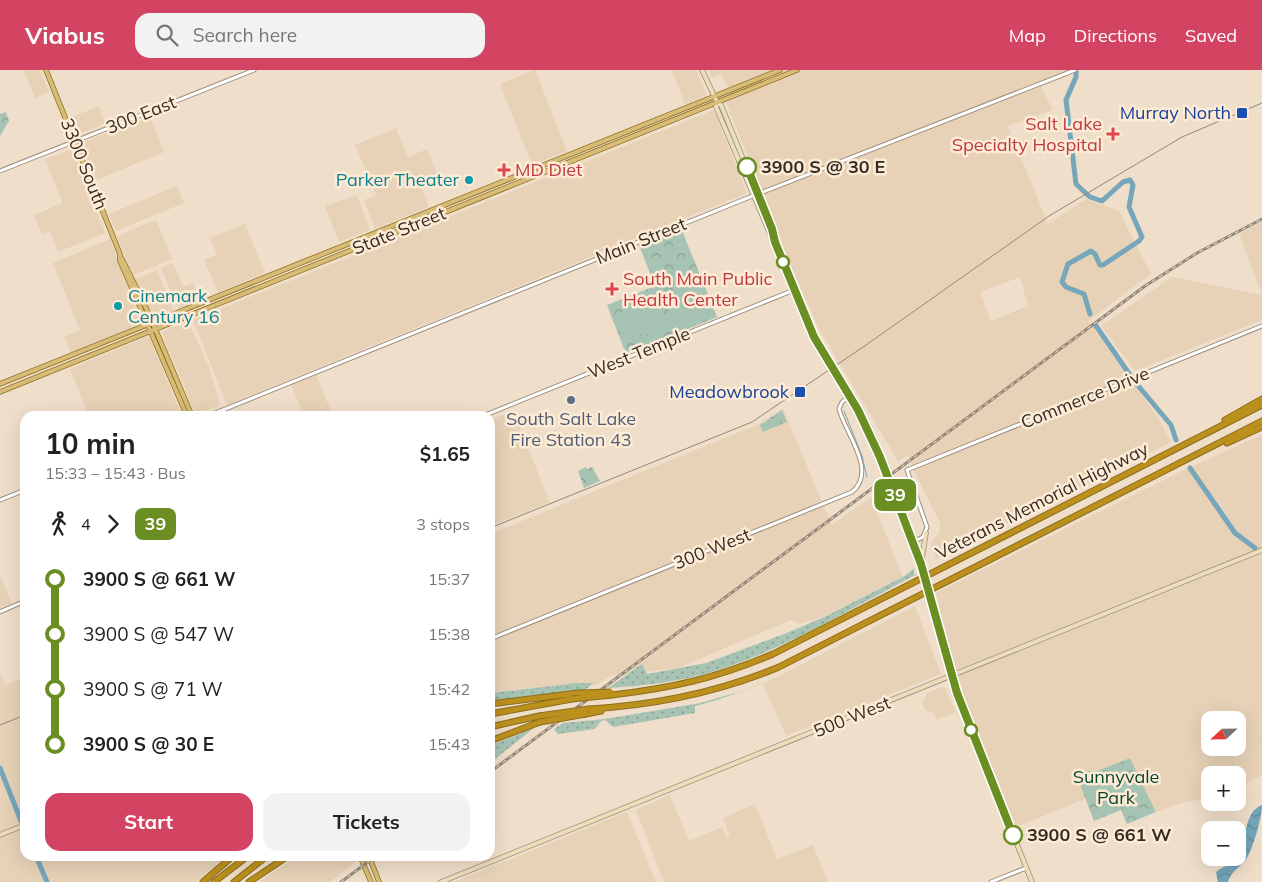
<!DOCTYPE html>
<meta charset="utf-8">
<style>
body{margin:0;font-family:Mulish,sans-serif;background:#f2f2f2;color:#222;height:100vh;display:flex;flex-direction:column;font-size:19px;white-space:nowrap}
*{box-sizing:border-box;margin:0}
p{font-size:16px;color:#767676}
.icon{flex:none;width:28px;height:28px;fill:none;stroke:currentColor;stroke-width:2;stroke-linecap:round;stroke-linejoin:round}
.map{position:relative;flex:1;overflow:hidden}
.side{position:absolute;left:20px;top:341px;width:475px;height:450px;display:flex;flex-direction:column;background:#fff;border-radius:15px;box-shadow:0 5px 20px #0002}
.side>*{flex:none}
.badge{padding:0 10px;border-radius:8px;font-size:18px;line-height:32px}
.needle{width:32px;rotate:248deg}
.buttons{position:absolute;left:1201px;top:641px;display:grid;gap:10px}
.buttons a{display:grid;place-items:center;width:45px;height:45px;border-radius:10px;background:#fff;box-shadow:0 5px 20px #0002;font-size:25px}
.map>.badge{position:absolute;translate:-50% -50%;box-shadow:0 0 0 2px #fff}
.legs{display:flex;align-items:center;gap:8px;height:55px;padding:0 25px;font-size:16px}
.legs p{margin-inline-start:auto}
.headline{display:flex;align-items:center;justify-content:space-between;height:85px;padding:0 25px}
h1{font-size:28px;font-weight:700;line-height:38px}
.primary-button{display:flex;gap:10px;margin-top:auto;padding:10px 25px}
.primary-button a{flex:1;height:58px;border-radius:15px;background:#d34463;color:#fff;font-size:20px;font-weight:700;line-height:58px;text-align:center}
.primary-button a+a{background:#f2f2f2;color:#222}
ul{padding:0 25px;list-style:none}
li{display:flex;align-items:center;gap:18px;height:55px;font-size:19px}
li i{display:grid;place-items:center;width:8px;height:100%;margin:0 6px;background:currentColor}
li i::after{content:'';width:12px;height:12px;margin:-6px;border:4px solid;border-radius:50%;background:#fff}
li p{margin-inline-start:auto}
li:first-child i{background:linear-gradient(#0000 50%,currentColor 0)}
li:last-child i{background:linear-gradient(currentColor 50%,#0000 0)}
header{display:flex;align-items:center;gap:30px;box-sizing:border-box;height:70px;padding:0 25px;background:#d34463;color:#fff}
header strong{font-size:24px}
nav{display:flex;gap:28px;margin-inline-start:auto;font-size:18px}
.search{width:350px;height:45px;background:#f2f2f2;display:flex;align-items:center;gap:12px;box-sizing:border-box;padding:0 18px;border-radius:15px;color:#767676;font-size:19px}
.map>svg:first-child{display:block}
.built{fill:#e7d2b7;fill-rule:evenodd}
.grass{fill:url(#grass-dots)}
.forest{fill:url(#forest-crowns)}
.wetland{fill:url(#wetland-marsh)}
.garden{fill:#a6c3b4}
.water{fill:url(#water-waves)}
.lines{fill:none;stroke-linecap:round;stroke-linejoin:round}
.stream{stroke:#75a6ba;stroke-width:1}
.river{stroke:#75a6ba;stroke-width:5}
.tertiary-casing{stroke:#9d8d7a;stroke-width:5}
.secondary-casing{stroke:#9d8d7a;stroke-width:5.5}
.primary-casing{stroke:#8c6d1f;stroke-width:5.5}
.motorway-casing{stroke:#8c6d1f;stroke-width:7}
.tertiary{stroke:#fff;stroke-width:3}
.secondary{stroke:#ebdebb;stroke-width:4}
.primary{stroke:#d7bc77;stroke-width:4}
.motorway{stroke:#bc901c;stroke-width:5}
.tram{stroke:#948879;stroke-width:1}
.rail-casing{stroke:#948879;stroke-width:3}
.rail{stroke:#fdebd6;stroke-width:1;stroke-dasharray:4;stroke-linecap:butt}
.secondary-bridge-casing{stroke:#9d8d7a;stroke-width:5.5;stroke-linecap:butt}
.motorway-bridge-casing{stroke:#8c6d1f;stroke-width:7;stroke-linecap:butt}
.secondary-bridge{stroke:#ebdebb;stroke-width:4}
.motorway-bridge{stroke:#bc901c;stroke-width:5}
.line-1-casing{stroke:#fff;stroke-width:11}
.line-1{stroke:#6b8e23;stroke-width:8}
.transit-dot{fill:#1a4fb4;stroke:#fdebd6;stroke-width:2}
.health-dot{fill:#e0444e;stroke:#fdebd6;stroke-width:2}
.stop-1-dot{fill:#fff;stroke:#6b8e23;stroke-width:2.5}
.culture-dot{fill:#0f9aa8;stroke:#fdebd6;stroke-width:2}
.service-dot{fill:#5c6f8a;stroke:#fdebd6;stroke-width:2}
.labels{text-anchor:middle;stroke-width:5;stroke-linejoin:round;paint-order:stroke}
.transit-label{font-size:18px;fill:#164399;stroke:#fdebd6;text-anchor:end}
.street-label{font-size:18px;fill:#342d25;stroke:#fdebd6}
.health-label{font-size:18px;fill:#be3a42;stroke:#fdebd6;text-anchor:start}
.stop-label{font-size:18px;font-weight:bold;fill:#342d25;stroke:#fdebd6;text-anchor:start}
.culture-label{font-size:18px;fill:#0d838f;stroke:#fdebd6;text-anchor:end}
.service-label{font-size:18px;fill:#4e5e75;stroke:#fdebd6}
.park-label{font-size:18px;fill:#07462f;stroke:#fdebd6}
</style>
<header>
<strong>Viabus</strong>
<div class="search"><svg class="icon" aria-label="search" viewBox="0 0 24 24"><circle cx="10" cy="10" r="6"/><path d="M15 15l6 6"/></svg>Search here</div>
<nav><a>Map</a><a>Directions</a><a>Saved</a></nav>
</header>
<div class="map">
<svg width="1262" height="812" viewBox="0 0 1262 812">
<defs>
<pattern id="grass-dots" width="8" height="8" patternUnits="userSpaceOnUse" patternTransform="scale(1.25)"><rect width="8" height="8" fill="#a6c3b4"/><path d="M2 2h.1M6 6h.1" fill="none" stroke="#889f92" stroke-width="1.8" stroke-linecap="round"/></pattern>
<pattern id="forest-crowns" width="20" height="18" patternUnits="userSpaceOnUse" patternTransform="scale(1.25)"><rect width="20" height="18" fill="#a6c3b4"/><path d="M2 6a3 3 0 1 1 6 0M12 15a3 3 0 1 1 6 0" fill="none" stroke="#889f92"/></pattern>
<pattern id="wetland-marsh" width="20" height="14" patternUnits="userSpaceOnUse" patternTransform="scale(1.25)"><rect width="20" height="14" fill="#a6c3b4"/><path d="M1 5h8M5 5V1M11 12h8M15 12V8" fill="none" stroke="#889f92"/></pattern>
<pattern id="water-waves" width="16" height="10" patternUnits="userSpaceOnUse" patternTransform="scale(1.25)"><rect width="16" height="10" fill="#75a6ba"/><path d="M0 5q4-4 8 0t8 0" fill="none" stroke="#618897"/></pattern>
</defs>
<rect width="100%" height="100%" fill="#efdec9"/>
<path class="built" d="M24 0H40L49 22 35 28Z
M535 0 567 81 532 95 500 14Z
M672 0H696L707 25 685 34Z
M709 0H1070L1068 6 1041 17 1053 40 1008 56 1048 154 1086 129 1119 141 1151 204 1088 251 1159 349 1171 372 936 489 931 474 940 461V453L914 401 908 385 898 391 819 259 790 194 726 32 732 30 722 4 712 8ZM1020 207 1028 236 991 251 980 222Z
M99 36 105 53 82 63 78 62 72 47Z
M714 40 747 123 227 335 193 250Z
M150 47 164 82 96 110 81 73Z
M396 58 408 87 427 79 440 111 422 119 429 137 375 159 364 130 376 125 355 75Z
M72 79 105 163 58 182 50 161 42 164 34 145 63 133 45 89Z
M177 116 184 133 116 161 109 144Z
M357 125 370 160 339 172 325 136Z
M156 150 172 189 133 205 117 166Z
M1262 152V250L1135 301 1101 256 1172 207 1262 225 1239 164Z
M245 154 265 203 218 222 204 190 217 185 210 168Z
M110 169 144 253 71 283 64 267 80 260 53 193Z
M173 193 183 217 193 213 200 230 178 239 161 198Z
M157 200 174 241 156 248 140 222 135 209Z
M188 251 209 297 219 330 218 336 198 343 194 340 161 262Z
M149 266 182 346H89L70 299Z
M316 305 333 346H304L291 315Z
M783 339 832 455 871 427 903 507 822 547 799 554 791 550 678 598 610 606 597 615 536 617 490 623V464L759 354Z
M513 341 550 432 490 456V350Z
M1262 365V705L1238 718V705H1210V728L1182 733 1156 742 1130 688 1097 701H1075L1086 727 1085 729 1016 757 956 608 936 523 1186 399ZM1210 650H1238V678H1210Z
M0 505 14 539 0 544Z
M915 536 941 604 786 666 763 614Z
M0 603 6 615 23 608 25 612V786H227L196 812H0Z
M941 617 945 618 956 642 937 650 934 643 925 640 922 634 927 623Z
M670 725 689 771 722 757 726 767 730 766 723 748 755 734 777 789 813 775 828 812H664L636 740Z
M627 742 656 812H454L575 763Z
M298 786H357L359 789 330 812H259Z"/>
<path class="grass" d="M915 498 913 504H917C856 536 786 578 721 599 685 611 646 616 608 618L642 594 647 604 706 593 787 563 824 547 903 507Z
M776 607C749 619 723 629 695 636V643L613 657 605 650 601 651 595 659 558 664 554 659 563 653 605 649 701 633 742 621Z
M578 613H593L584 621 490 631V623Z
M534 658 490 693V674L497 673Z"/>
<path class="forest" d="M6 42 9 51 0 66V44Z
M681 158 717 247 626 284 607 235 655 216 639 175Z
M586 397 587 399 592 397 600 411 584 418 578 401Z
M1130 688 1156 742 1127 754 1121 740 1094 751 1075 701H1097Z"/>
<path class="wetland" d="M782 340 787 352 763 362 760 355Z"/>
<path class="garden" d="M695 212 709 245 675 258 661 225Z
M653 228 666 263C642 268 633 265 620 245L626 256 634 263 622 268 613 246Z
M1126 696 1130 707 1115 713 1111 702Z
M1107 710 1114 728 1097 735C1094 725 1096 715 1107 710Z"/>
<path class="water" d="M1262 735C1262 747 1253 780 1245 791 1239 798 1230 803 1228 812H1218L1216 802C1222 796 1233 795 1238 787 1247 772 1243 742 1262 735Z"/>
<g class="lines">
<path class="stream" d="M844 341 862 386 867 407"/>
<path class="river" d="M1076 0V7L1066 30 1076 114 1090 127 1102 131 1123 112 1130 110 1133 115 1129 137 1142 167 1139 171 1103 195H1100L1095 184 1091 181 1068 194 1062 212 1066 217 1084 224 1090 244
M1096 256 1130 305
M1135 312 1171 355 1176 370
M1190 398 1235 463 1255 478
M0 698 21 751
M36 786 47 812"/>
<defs>
<path id="tertiary" d="M0 101 254 0
M208 346 745 129 1075 0
M483 346 794 220
M0 430 25 420
M913 472 923 467 927 457 907 400 1262 256
M0 542 25 531
M490 569 852 422C878 401 845 363 839 339L842 332 849 327
M991 812 1026 798"/>
<path id="secondary" d="M702 0 717 32 721 35 772 159 774 170
M717 32 716 37 814 267 858 340 883 394
M893 421 921 494
M921 494 926 463
M932 533 957 623 1032 812
M0 765 25 755
M441 812 1262 480"/>
<path id="primary" d="M46 0 120 184V191L128 209 187 346
M122 189 148 242 192 346
M0 314 780 0
M0 322 797 0
M360 786 371 812
M369 786 379 812"/>
<path id="motorway" d="M1225 350 1262 329
M1227 373 1262 357
M612 625C672 618 717 608 773 584L1262 335
M490 634 578 623
M589 639C656 635 717 623 779 597L1262 351
M490 644 572 629
M586 644 601 641
M490 657 539 646
M490 671 540 652
M203 812 233 786
M214 812 248 786
M234 812 267 786
M249 812 288 786"/>
</defs>
<use href="#tertiary" class="tertiary-casing"/>
<use href="#secondary" class="secondary-casing"/>
<use href="#primary" class="primary-casing"/>
<use href="#motorway" class="motorway-casing"/>
<use href="#tertiary" class="tertiary"/>
<use href="#secondary" class="secondary"/>
<use href="#primary" class="primary"/>
<use href="#motorway" class="motorway"/>
<path class="tram" d="M490 458 752 352 866 275 1049 146 1182 67 1262 33
M0 655 25 645"/>
<defs>
<path id="rail" d="M490 702 1145 216 1197 183 1262 149
M341 812 376 786"/>
</defs>
<use href="#rail" class="rail-casing"/>
<use href="#rail" class="rail"/>
<defs>
<path id="secondary-bridge" d="M883 394 893 421
M921 494 932 533"/>
<path id="motorway-bridge" d="M578 623 611 622
M572 629 612 625
M539 646 589 639
M540 652 586 644"/>
</defs>
<use href="#secondary-bridge" class="secondary-bridge-casing"/>
<use href="#motorway-bridge" class="motorway-bridge-casing"/>
<use href="#secondary-bridge" class="secondary-bridge"/>
<use href="#motorway-bridge" class="motorway-bridge"/>
</g>
<g class="lines">
<defs>
<path id="line-1" d="M747 97 772 159 775 172 814 267 858 340 880 387 921 494 957 623 1013 765"/>
</defs>
<use href="#line-1" class="line-1-casing"/>
<use href="#line-1" class="line-1"/>
</g>
<g class="transit-dot">
<rect x="1236" y="37" width="12" height="12" rx="2.5"/>
<rect x="794" y="316" width="12" height="12" rx="2.5"/>
</g>
<g class="health-dot">
<path d="M1110.5 56.5h5v5h5v5h-5v5h-5v-5h-5v-5h5z"/>
<path d="M501.5 92.5h5v5h5v5h-5v5h-5v-5h-5v-5h5z"/>
<path d="M609.5 211.5h5v5h5v5h-5v5h-5v-5h-5v-5h5z"/>
</g>
<g class="stop-1-dot">
<circle cx="747" cy="97" r="9"/>
<circle cx="783" cy="192" r="6"/>
<circle cx="971" cy="660" r="6"/>
<circle cx="1013" cy="765" r="9"/>
</g>
<g class="culture-dot">
<circle cx="469" cy="110" r="5"/>
<circle cx="118" cy="236" r="5"/>
</g>
<circle class="service-dot" cx="571" cy="330" r="5"/>
<g class="labels">
<g class="transit-label">
<text x="1231" y="49">Murray North</text>
<text x="789" y="328">Meadowbrook</text>
</g>
<g class="street-label">
<text transform="translate(141 45) rotate(-22)" y="6">300 East</text>
<text transform="translate(84 94) rotate(68)" y="6">3300 South</text>
<text transform="translate(399 161) rotate(-22)" y="6">State Street</text>
<text transform="translate(641 171) rotate(-22)" y="6">Main Street</text>
<text transform="translate(639 283) rotate(-22)" y="6">West Temple</text>
<text transform="translate(1085 328) rotate(-22)" y="6">Commerce Drive</text>
<text transform="translate(1042 431) rotate(-27)" y="6">Veterans Memorial Highway</text>
<text transform="translate(712 479) rotate(-22)" y="6">300 West</text>
<text transform="translate(852 647) rotate(-22)" y="6">500 West</text>
</g>
<g class="health-label">
<text x="1102" y="60" text-anchor="end">Salt Lake<tspan x="1102" dy="21">Specialty Hospital</tspan></text>
<text x="515" y="106">MD Diet</text>
<text x="623" y="215">South Main Public<tspan x="623" dy="21">Health Center</tspan></text>
</g>
<g class="stop-label">
<text x="761" y="103">3900 S @ 30 E</text>
<text x="1027" y="771">3900 S @ 661 W</text>
</g>
<g class="culture-label">
<text x="459" y="116">Parker Theater</text>
<text x="128" y="232" text-anchor="start">Cinemark<tspan x="128" dy="21">Century 16</tspan></text>
</g>
<g class="service-label">
<text x="571" y="355">South Salt Lake<tspan x="571" dy="21">Fire Station 43</tspan></text>
</g>
<g class="park-label">
<text x="1116" y="713">Sunnyvale<tspan x="1116" dy="21">Park</tspan></text>
</g>
</g>
</svg>
<div class="buttons">
<a><svg class="needle" viewBox="-14 -14 28 28"><path d="M0-13l5 13h-10z" fill="#e53935"/><path d="M0 13l5-13h-10z" fill="#767676"/></svg></a>
<a>+</a>
<a>−</a>
</div>
<b class="badge" style="left:895px;top:425px;background:#6b8e23;color:#fff">39</b>
<section class="side">
<div class="headline"><div><h1>10 min</h1><p>15:33 – 15:43 · Bus</p></div><b>$1.65</b></div>
<div class="legs"><svg class="icon" aria-label="walk" viewBox="0 0 24 24"><circle cx="13" cy="4" r="2"/><path d="M13 8l-2 6 4 7M11 14l-3 7M7 12l3-4h3l4 4"/></svg>4<svg class="icon" aria-label="forward" viewBox="0 0 24 24"><path d="M9 5l7 7-7 7"/></svg><b class="badge" style="background:#6b8e23;color:#fff">39</b><p>3 stops</p></div>
<ul>
<li><i style="color:#6b8e23"></i><b>3900 S @ 661 W</b><p>15:37</p></li>
<li><i style="color:#6b8e23"></i><span>3900 S @ 547 W</span><p>15:38</p></li>
<li><i style="color:#6b8e23"></i><span>3900 S @ 71 W</span><p>15:42</p></li>
<li><i style="color:#6b8e23"></i><b>3900 S @ 30 E</b><p>15:43</p></li>
</ul>
<div class="primary-button"><a>Start</a><a>Tickets</a></div>
</section>
</div>
